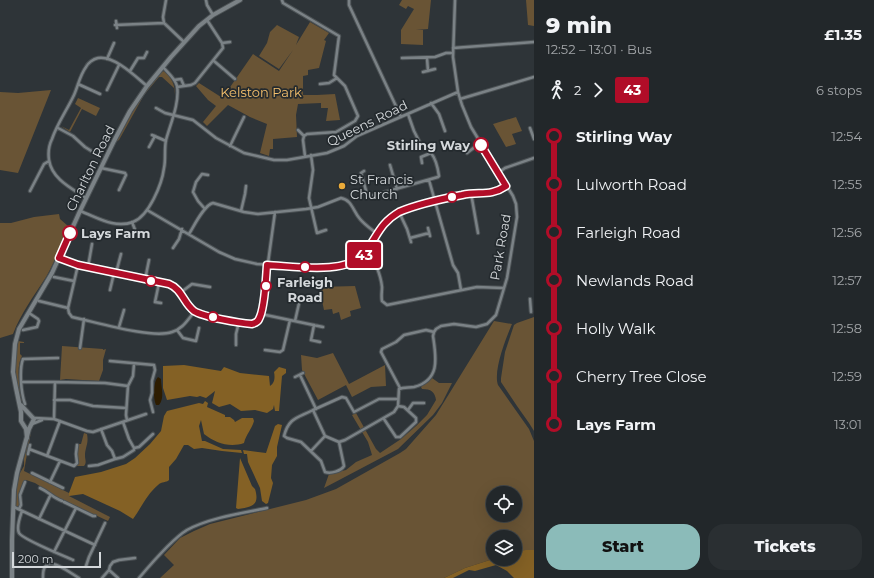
<!DOCTYPE html>
<meta charset="utf-8">
<style>
body{margin:0;font-family:Montserrat,sans-serif;background:#2a2f32;color:#f1f3f6;height:100vh;display:flex;flex-direction:column;font-size:15px;white-space:nowrap}
*{box-sizing:border-box;margin:0}
p{font-size:13px;color:#a2a5a8}
.icon{flex:none;width:22px;height:22px;fill:none;stroke:currentColor;stroke-width:2;stroke-linecap:round;stroke-linejoin:round}
.map{position:relative;flex:1;overflow:hidden}
.side{display:flex;flex-direction:column;background:#22272a;width:340px}
.side>*{flex:none}
.badge{padding:0 8px;border-radius:3px;font-size:14px;line-height:26px}
.fabs{position:absolute;left:486px;top:486px;display:grid;gap:8px}
.fabs a{display:grid;place-items:center;width:36px;height:36px;border-radius:50%;background:#22272a;box-shadow:0 4px 16px #0002,0 0 0 1px #3f4447;font-size:20px}
.scale{position:absolute;left:12px;bottom:10px;width:89px;box-sizing:border-box;padding-left:4px;border:2px solid #d4d8db;border-top:0;font-size:11px;line-height:14px;white-space:nowrap;color:#d4d8db;-webkit-text-stroke:3px #242a2e;paint-order:stroke}
.map>.badge{position:absolute;translate:-50% -50%;box-shadow:0 0 0 2px #fff}
.legs{display:flex;align-items:center;gap:6px;height:44px;padding:0 12px;font-size:13px}
.legs p{margin-inline-start:auto}
.head{display:flex;align-items:center;justify-content:space-between;height:68px;padding:0 12px}
h1{font-size:22px;font-weight:800;line-height:30px}
.cta{display:flex;gap:8px;margin-top:auto;padding:8px 12px}
.cta a{flex:1;height:46px;border-radius:16px;background:#8bbbb9;color:#111;font-size:16px;font-weight:800;line-height:46px;text-align:center}
.cta a+a{background:#2a2f32;color:#f1f3f6}
ul{padding:0 12px;list-style:none}
li{display:flex;align-items:center;gap:14px;height:48px;font-size:15px}
li i{display:grid;place-items:center;width:6px;height:100%;margin:0 5px;background:currentColor}
li i::after{content:'';width:10px;height:10px;margin:-5px;border:3px solid;border-radius:50%;background:#22272a}
li p{margin-inline-start:auto}
li:first-child i{background:linear-gradient(#0000 50%,currentColor 0)}
li:last-child i{background:linear-gradient(currentColor 50%,#0000 0)}
main{display:flex;flex:1;min-height:0}
.map>svg:first-child{display:block}
.green{fill:#695435;fill-rule:evenodd}
.forest{fill:#846125}
.water{fill:#2d1c00}
.lines{fill:none;stroke-linecap:round;stroke-linejoin:round}
.street-casing{stroke:#4b5154;stroke-width:4.5}
.secondary-casing{stroke:#4b5154;stroke-width:6}
.street{stroke:#7b8286;stroke-width:2.5}
.secondary{stroke:#7b8286;stroke-width:4}
.line-1-casing{stroke:#fff;stroke-width:9}
.line-1{stroke:#b10d28;stroke-width:6}
.stop-1-dot{fill:#fff;stroke:#b10d28;stroke-width:2}
.poi-dot{fill:#eaaa39;stroke:#242a2e;stroke-width:1.5}
.labels{text-anchor:middle;stroke-width:3.5;stroke-linejoin:round;paint-order:stroke}
.park-label{font-size:13px;fill:#f6c16d;stroke:#242a2e}
.street-label{font-size:13px;fill:#d4d8db;stroke:#242a2e}
.stop-label{font-size:13px;font-weight:bold;fill:#d4d8db;stroke:#242a2e;text-anchor:end}
.poi-label{font-size:13px;fill:#d4d8db;stroke:#242a2e;text-anchor:start}
</style>
<main>
<div class="map">
<svg width="534" height="578" viewBox="0 0 534 578">
<rect width="100%" height="100%" fill="#2e3438"/>
<path class="green" d="M402 0H431L428 29 416 30H423V45L401 44V30L414 9 408 6 406 9 399 5Z
M526 0H534V26L528 25Z
M310 22 329 33 324 40 326 41 319 68 308 70V75L303 76V95H317L335 94 340 120 326 121 328 108H321V103L298 104 296 115 297 137 273 139V149H270L269 156 260 153 267 124 250 117 228 105 207 126 203 122 216 106 208 100 196 86 199 83 221 97 226 93 253 54 279 71 293 50 279 69 259 56 267 43 270 32 277 25 299 37 296 45Z
M164 71C172 78 175 85 175 95L174 88 162 77H159L144 95 119 140 116 142C125 127 149 76 164 71Z
M51 90 18 173 0 170V92L18 93Z
M78 98 100 108 96 116 82 109 70 132 61 126 69 130 81 108 75 104Z
M516 117 522 131 512 134 516 144 506 147 493 124Z
M59 214 60 219 68 226C62 243 55 261 46 277 34 296 21 313 13 334L0 338V223H11L34 217Z
M355 286 361 308 350 311 351 316 341 320 339 312 333 314 332 309 324 310 319 287Z
M534 317V431L529 423 517 406 501 382V378L505 352 514 325 517 323Z
M494 321 512 324C506 338 493 371 498 385L529 429 534 441V550L515 553V537H493V559L465 568 444 578H160L174 565 164 555 180 538 194 531 210 524 306 500 336 489 400 453 406 449 436 415ZM493 493H515V515H493Z
M18 341 24 342V343H20V354L22 356C15 367 20 395 24 405 12 386 15 362 18 341Z
M62 346 103 349V350L106 349 103 360V370L99 381 66 379 60 380Z
M333 353 349 384 385 365 386 386 371 387 352 397 346 385 318 400 302 370 301 355 317 358Z
M432 378 439 383H452L442 403 433 415 398 449 324 488 329 474 346 470 356 462 372 455 368 442 352 415 356 413 376 449 380 453 401 439 416 426 427 415 436 400C435 392 431 389 422 389L421 387Z
M31 432 24 471 69 493V496L110 517 108 521 57 497 35 483 26 480 23 482 19 495V507H16L17 485 20 473 24 466V458Z
M84 433 87 434C89 444 85 447 85 456 85 460 87 462 84 466H77V454L79 444H81Z"/>
<path class="forest" d="M184 365 221 371 224 367 240 373 269 376 270 386C275 383 275 377 274 372L279 367 286 369V373L282 376 279 411H275L274 405 273 409 267 413 255 410 241 411 230 404 219 407 212 403 215 391 206 398 200 396 197 397 190 396 167 400 163 388V366Z
M205 401 208 403 207 407 225 415V417H230L234 420 235 422 242 418H253L254 421C252 429 246 434 244 443 230 448 215 443 204 434L201 420 199 426 202 441H205L223 449 241 450 242 453 222 451 202 448 194 449 188 445H184L176 459 169 467V480C166 483 162 481 158 485 148 493 141 508 133 519L120 511 83 494 69 496V493L75 477 101 472 126 464 135 458 150 444 161 431 164 416 167 411 199 403 203 404Z
M278 424 282 425 277 447V456L272 465 271 478 273 483 268 503 266 504 262 501 260 488 248 462 247 454H244L243 450 266 453 275 426Z
M240 458 252 486 255 489C260 505 252 507 238 509L236 508Z
M526 550H534V578H514L507 571 496 565 475 571 469 570 453 578H444L465 568 493 559H515V553Z"/>
<path class="water" d="M158 377 161 379C161 387 165 398 159 405H156C153 398 153 382 158 377Z"/>
<g class="lines">
<defs>
<path id="street" d="M166 0 163 17 164 23 184 42
M206 0 207 5 213 15
M282 0 283 3 339 36 334 75 345 86 358 116 355 121 336 132 307 134 304 136
M349 0V5L401 117
M116 21 117 28
M115 25 164 23
M222 43 230 42
M453 48 534 42
M402 58 435 57 446 53H453
M427 58 428 71
M107 59 114 43
M214 61 235 79
M130 71 138 58H144L147 52
M423 72 435 69
M174 80 181 79 184 86
M78 84 100 94
M320 84 329 83 337 78
M177 87 191 85 195 83 223 48 222 43 207 20
M107 90 119 65
M460 99 534 77
M431 103 439 114 445 131
M156 108 165 113 193 120 216 138 244 153 274 160H287L327 153 344 146 357 136 458 92
M408 114 414 131 423 149
M58 128 73 136 85 147 93 152
M530 128 534 139
M298 130 304 136 303 140 305 156
M152 135 166 141
M230 146 244 117
M149 147 155 136
M467 153 480 143
M311 155 313 170 309 198 317 233 326 230
M390 165 397 189
M101 168 125 173 126 175 119 190
M364 171 361 173 367 194 369 196H371L438 177 439 176C438 169 436 159 431 153L421 157 422 163
M498 173 505 168 534 158
M429 180 453 265 458 273 461 290
M30 191 44 164 49 161
M471 193 478 233
M86 198C71 188 52 179 49 160 48 153 49 145 52 139 57 124 67 110 74 95 78 86 80 75 86 67 88 63 93 59 98 58 114 55 136 77 147 86
M205 209 198 201 193 192 196 182 202 174 208 175
M147 210 219 252 235 259 257 264 333 268 348 265 354 262 362 256 383 224 391 217 399 212C418 205 441 199 462 195 479 191 490 197 506 187
M80 211C97 217 114 229 133 222 149 216 162 184 164 168 166 159 164 150 166 140 170 125 180 102 177 86 175 78 168 73 163 67
M241 211 245 194 246 186
M399 212 407 229 411 242
M132 222 137 235
M428 228 430 236
M189 234C194 226 204 205 213 203L244 212 258 214 306 209 318 207 341 198C352 200 353 211 360 219 364 224 371 229 376 233
M410 238 429 233
M173 248 179 239 182 229
M366 251C375 258 381 277 382 287 382 292 381 296 382 301L387 305 477 287 503 288
M59 258 78 265 169 284C182 289 184 304 194 311 203 317 240 323 252 324L258 321 261 314 275 212
M78 265 68 308 69 313 72 317C96 322 151 339 172 332 183 329 188 319 195 311
M88 267 92 244
M116 273 121 254
M54 277 74 281
M145 280 149 260
M159 283 155 302 161 303
M110 290 114 273
M180 293 192 284 210 287
M530 299 531 312
M39 301 68 308
M261 314 323 327
M295 321 300 299
M314 325 311 340 320 342
M119 327 124 310
M23 330 37 327 39 321 38 319 29 313
M177 330 183 338 196 341 199 328
M236 345V334L239 322
M80 348 84 319
M265 350 280 352 283 350 290 320
M110 361 154 365 155 370 152 381V393L150 400 153 412
M300 375 316 409
M295 377 303 373
M22 382H55
M400 388 381 352 382 349 396 342 404 335 426 330 434 332
M54 400H70L93 406 126 408
M25 404C21 393 19 370 23 359L58 358
M313 410 342 397 346 398 354 412 379 399H398
M408 410 413 403H424
M34 418 54 419 87 431 93 432 146 414
M54 419 55 382 105 383 128 386
M384 419 396 437H400L416 422V418L404 407 398 406
M127 420 126 415 128 386 133 376 134 364
M32 424 42 420
M101 429 107 445 112 451 115 459 123 457 134 450V448L129 439 123 422
M339 442 344 466C341 471 331 474 325 472L321 461 301 442 287 438 284 436C289 417 298 418 313 410L325 436 339 442 345 440 394 412 398 406 399 389C404 387 409 388 414 387 441 380 436 357 433 336L434 332 436 329 441 326 454 324 476 327 487 324 496 315 507 278 517 217 516 204 513 196 471 127 462 105 458 92 453 57 455 0
M134 448 139 447 153 434
M29 449 74 466 77 463 76 454 77 445
M311 451 325 436
M28 454 30 445
M47 456 60 421
M89 466 98 465 115 459
M32 473 63 488
M50 482 60 461
M40 488C49 492 53 498 62 501
M64 502 93 516H95
M14 507 95 545
M19 509 21 505 20 495 25 482
M22 511C20 517 16 527 19 533 22 539 64 556 73 560
M39 519 50 496
M54 552 76 508
M86 566 89 557 105 523
M109 570 118 578
M43 578C42 550 67 571 79 578
M102 578 109 570 110 566 113 562 119 560 135 558
M139 578C150 565 172 539 187 530 209 518 242 513 267 508"/>
<path id="secondary" d="M27 438 26 429 21 421V412L16 388 13 372 15 344 19 329 52 273 80 211 114 141 130 111 147 86 171 57 199 26 213 15 240 0
M12 578V540L14 490 17 473 29 429 34 419 21 405"/>
</defs>
<use href="#street" class="street-casing"/>
<use href="#secondary" class="secondary-casing"/>
<use href="#street" class="street"/>
<use href="#secondary" class="secondary"/>
</g>
<g class="lines">
<defs>
<path id="line-1" d="M70 233 59 258 78 265 169 284C182 289 184 304 194 311 203 317 240 323 252 324 255 323 258 322 259 319 265 309 266 277 267 265 293 266 348 276 365 252 378 236 379 224 399 212 418 204 441 199 462 195 479 191 490 197 506 186L481 145"/>
</defs>
<use href="#line-1" class="line-1-casing"/>
<use href="#line-1" class="line-1"/>
</g>
<g class="stop-1-dot">
<circle cx="481" cy="145" r="7"/>
<circle cx="452" cy="197" r="5"/>
<circle cx="70" cy="233" r="7"/>
<circle cx="305" cy="267" r="5"/>
<circle cx="151" cy="281" r="5"/>
<circle cx="266" cy="286" r="5"/>
<circle cx="213" cy="317" r="5"/>
</g>
<circle class="poi-dot" cx="342" cy="186" r="4"/>
<g class="labels">
<g class="park-label">
<text x="261" y="97">Kelston Park</text>
</g>
<g class="street-label">
<text transform="translate(367 123) rotate(-26)" y="5">Queens Road</text>
<text transform="translate(90 168) rotate(-64)" y="5">Charlton Road</text>
<text transform="translate(500 247) rotate(-80)" y="5">Park Road</text>
</g>
<g class="stop-label">
<text x="470" y="150">Stirling Way</text>
<text x="81" y="238" text-anchor="start">Lays Farm</text>
<text x="305" y="287" text-anchor="middle">Farleigh<tspan x="305" dy="15">Road</tspan></text>
</g>
<g class="poi-label">
<text x="350" y="184">St Francis<tspan x="350" dy="15">Church</tspan></text>
</g>
</g>
</svg>
<div class="fabs">
<a><svg class="icon" aria-label="locate" viewBox="0 0 24 24"><circle cx="12" cy="12" r="6"/><path d="M12 2v4M12 18v4M2 12h4M18 12h4"/></svg></a>
<a><svg class="icon" aria-label="layers" viewBox="0 0 24 24"><path d="M12 4l9 5-9 5-9-5zM3 14l9 5 9-5"/></svg></a>
</div>
<div class="scale">200 m</div>
<b class="badge" style="left:364px;top:255px;background:#b10d28;color:#fff">43</b>
</div>
<section class="side">
<div class="head"><div><h1>9 min</h1><p>12:52 – 13:01 · Bus</p></div><b>£1.35</b></div>
<div class="legs"><svg class="icon" aria-label="walk" viewBox="0 0 24 24"><circle cx="13" cy="4" r="2"/><path d="M13 8l-2 6 4 7M11 14l-3 7M7 12l3-4h3l4 4"/></svg>2<svg class="icon" aria-label="forward" viewBox="0 0 24 24"><path d="M9 5l7 7-7 7"/></svg><b class="badge" style="background:#b10d28;color:#fff">43</b><p>6 stops</p></div>
<ul>
<li><i style="color:#b10d28"></i><b>Stirling Way</b><p>12:54</p></li>
<li><i style="color:#b10d28"></i><span>Lulworth Road</span><p>12:55</p></li>
<li><i style="color:#b10d28"></i><span>Farleigh Road</span><p>12:56</p></li>
<li><i style="color:#b10d28"></i><span>Newlands Road</span><p>12:57</p></li>
<li><i style="color:#b10d28"></i><span>Holly Walk</span><p>12:58</p></li>
<li><i style="color:#b10d28"></i><span>Cherry Tree Close</span><p>12:59</p></li>
<li><i style="color:#b10d28"></i><b>Lays Farm</b><p>13:01</p></li>
</ul>
<div class="cta"><a>Start</a><a>Tickets</a></div>
</section>
</main>
